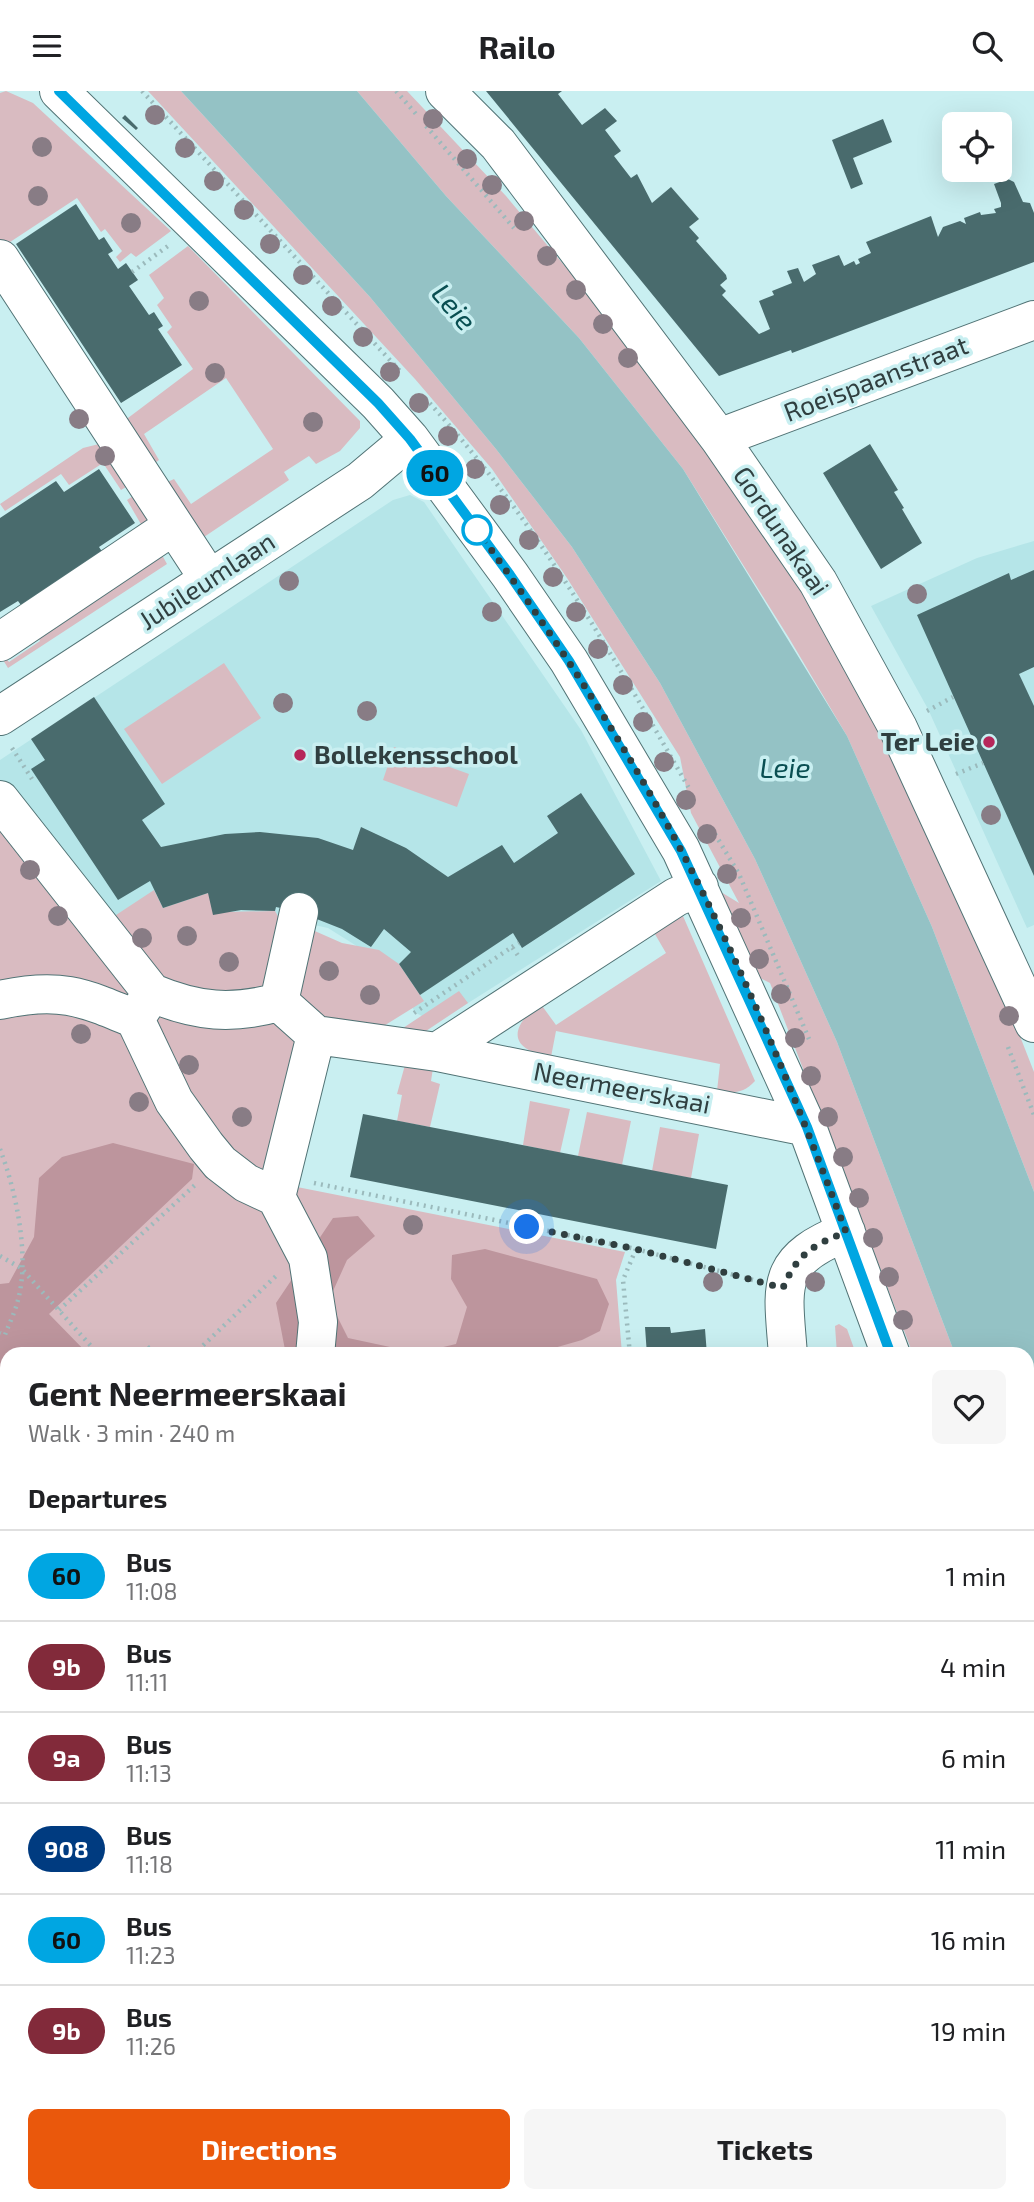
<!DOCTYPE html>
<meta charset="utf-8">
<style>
body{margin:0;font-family:"Exo 2",sans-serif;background:#f6f6f6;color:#202124;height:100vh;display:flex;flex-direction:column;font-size:26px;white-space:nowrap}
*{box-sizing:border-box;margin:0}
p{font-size:23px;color:#757577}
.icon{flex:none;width:38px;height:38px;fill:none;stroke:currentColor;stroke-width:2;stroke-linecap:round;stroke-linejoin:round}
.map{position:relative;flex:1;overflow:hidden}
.sheet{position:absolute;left:0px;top:1256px;width:1034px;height:856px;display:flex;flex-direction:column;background:#fff;border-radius:21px 21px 0 0;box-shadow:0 7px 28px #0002}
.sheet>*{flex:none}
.badge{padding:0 14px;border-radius:23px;font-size:24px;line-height:46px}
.fabs{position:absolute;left:942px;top:21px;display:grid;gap:14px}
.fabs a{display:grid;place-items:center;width:70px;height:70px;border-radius:10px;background:#fff;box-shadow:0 7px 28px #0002;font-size:35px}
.you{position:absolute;width:35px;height:35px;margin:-18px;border:5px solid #fff;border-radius:50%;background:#1a73e8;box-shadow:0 0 0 10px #1a73e833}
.map>.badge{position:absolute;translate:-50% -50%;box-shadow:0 0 0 4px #fff}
h2{padding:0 28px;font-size:26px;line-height:63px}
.round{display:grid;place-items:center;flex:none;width:74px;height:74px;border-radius:10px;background:#f6f6f6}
.overview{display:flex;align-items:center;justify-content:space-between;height:119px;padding:0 28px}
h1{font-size:33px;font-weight:700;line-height:52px}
.primary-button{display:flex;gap:14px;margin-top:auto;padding:14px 28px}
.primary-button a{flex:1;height:80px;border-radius:10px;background:#ea580c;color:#fff;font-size:28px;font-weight:700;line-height:80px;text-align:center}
.primary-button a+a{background:#f6f6f6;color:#202124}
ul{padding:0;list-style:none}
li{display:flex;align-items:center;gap:21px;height:91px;padding:0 28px;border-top:2px solid #e0e0e0}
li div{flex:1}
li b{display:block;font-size:26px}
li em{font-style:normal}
li .badge{min-width:77px;font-weight:700;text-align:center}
header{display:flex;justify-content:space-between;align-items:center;height:91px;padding:0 28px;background:#fff;font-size:32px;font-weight:700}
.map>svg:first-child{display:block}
.built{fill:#b5e5e8}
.green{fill:#d9bbc1}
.forest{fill:#bd959d}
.water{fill:#94c2c5}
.building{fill:#496b6d}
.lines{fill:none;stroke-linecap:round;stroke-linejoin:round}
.minor-casing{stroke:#517375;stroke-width:40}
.path{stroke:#9bbabc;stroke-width:4.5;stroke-dasharray:2 5;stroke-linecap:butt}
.minor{stroke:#fff;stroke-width:38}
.tree{fill:#887c85}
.line-casing{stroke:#fff;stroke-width:16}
.line{stroke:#00a6e2;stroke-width:10}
.walk{stroke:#303f40;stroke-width:7;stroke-dasharray:0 12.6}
.stop-dot{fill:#fff;stroke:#00a6e2;stroke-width:3.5}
.poi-dot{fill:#b6275a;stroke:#c9eff1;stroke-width:2.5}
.labels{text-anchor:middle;stroke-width:7;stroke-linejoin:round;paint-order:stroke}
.street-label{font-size:26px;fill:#303f40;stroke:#c9eff1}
.poi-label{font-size:26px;font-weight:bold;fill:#303f40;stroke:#c9eff1;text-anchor:end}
.water-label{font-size:28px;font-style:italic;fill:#094f52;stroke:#c9eff1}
</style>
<header><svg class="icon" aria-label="menu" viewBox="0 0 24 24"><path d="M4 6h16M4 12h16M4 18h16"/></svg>Railo<svg class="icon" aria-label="search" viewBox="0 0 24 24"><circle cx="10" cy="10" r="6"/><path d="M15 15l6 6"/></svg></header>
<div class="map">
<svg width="1034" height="2111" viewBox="0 0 1034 2111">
<rect width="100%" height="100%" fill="#c9eff1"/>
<path class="built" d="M410 404 424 411 581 639 661 790 446 926 428 928 416 922 379 869 328 837 273 825 126 853 0 696V669L393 409Z
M1034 450V834L1027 837 928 618 871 515 977 467Z"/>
<path class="green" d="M6 0 33 12 171 140 136 166 131 162 120 171 116 166 122 160 105 138 101 141 77 107 4 155 0 149V2Z
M148 0H181L370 206 496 358 572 456 660 592 755 768 837 951 955 1263H913L770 892 756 885 716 798 739 812 691 722 680 666 567 487 492 378 415 288Z
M357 0H407L506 105 616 236 817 515 977 835 1034 981V1101L932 836 847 645 789 547 683 378 579 247 446 105Z
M188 155 360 330V337L340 360 316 373 309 365 284 381 289 389 201 448 159 395 174 388 191 413 273 358 226 287 144 343 159 369 148 377 120 333 193 278 167 241 172 236 157 214 164 207 149 184Z
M99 353 133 392 121 399 103 372 69 394 61 383 5 420 0 413 83 357Z
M139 401 158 430 142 435 127 409Z
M162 464 167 473 8 577 0 564 1 560 9 571 40 550 37 544Z
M224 572 261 627 162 693 124 638Z
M394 656 469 683 457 716 383 689Z
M0 725 133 894 275 925 292 939 296 957 292 1095 625 1161 616 1189 622 1263 7 1264V1490L0 1487Z
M154 799 163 817 208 802 224 821 275 820 284 836 266 895 251 905 173 903 113 826Z
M675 825H683L755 990C743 1003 733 1002 717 1000L720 973 556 940 551 966C508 958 509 937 540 912L556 934 666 862 652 838Z
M308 837 342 852 379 859 399 873 424 910 374 941 320 928 296 900Z
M459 900 468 912 414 948 394 943Z
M405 974 433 977 431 990 440 993 430 1036 397 1030 402 1004 397 1003Z
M530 1010 570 1018 560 1062 523 1054Z
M587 1021 631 1030 622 1074 578 1065Z
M660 1036 699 1043 691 1087 652 1080Z
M839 1233 847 1238 856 1263H837L835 1235Z
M1027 1446 1034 1461V1583L1027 1566Z
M0 1632 7 1635V1733L0 1731Z
M1034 1870V2017L1027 2018V1876Z
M139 2105H452L450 2111H138Z
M819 2105H870L871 2111H821Z
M971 2105H1027V2111H972Z"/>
<path class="forest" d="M113 1052 194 1073 192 1088 49 1223 88 1263 7 1264V1322L0 1302V1193L9 1192 34 1146 39 1087 62 1066Z
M358 1125 375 1145 347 1169 329 1209 348 1247 418 1262 456 1253 467 1216 451 1188 452 1164 485 1158 597 1188 609 1213 600 1240 582 1249 547 1259 548 1263 286 1264 276 1212 333 1127Z"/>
<path class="water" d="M181 0H357L446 105 579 247 683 378 847 645 932 836 1034 1101V1461L1027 1446V1264L955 1263 837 951 755 768 660 592 572 456 496 358 370 206Z
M0 1731 7 1733V2105H139L137 2111H0Z"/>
<path class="building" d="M486 0H562L558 3 582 34 605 17 617 30 605 39 621 60 614 65 631 87 637 83 652 112 671 96 699 128 689 136 699 147 696 150 726 184 727 188 720 194 726 200 722 204 759 243 770 238 759 210 774 204 772 200 792 192 787 180 798 177 804 191 816 183 812 174 839 164 844 175 854 170 856 174 860 172 858 168 871 162 866 151 931 125 938 146 943 136 960 130 966 133 964 127 980 121 981 124 996 122 994 118 1001 116V112L994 93 1008 88 1014 91 1023 111 1030 112 1034 122V171L792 262 791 259 719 285Z
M125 24 138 37 136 39 122 27Z
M883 28 892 51 853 67 863 93 851 98 832 49Z
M76 113 99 149 104 146 113 160 108 163 118 178 126 172 138 189 129 195 149 224 154 221 163 235 158 238 182 274 121 312 16 153Z
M870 353 898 399 894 401 904 417 902 418 922 452 881 478 823 382Z
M99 378 135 432 99 456 107 468 26 521 18 510 0 521V427L56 390 64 401Z
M1034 479V576L1019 583 1034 615V785L917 524 1009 482 1011 489Z
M94 606 165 713 142 729 161 756 225 743 260 741 318 747 353 759 361 736 406 757 448 786 502 754 514 772 558 742 547 725 581 702 635 783 522 857 513 842 420 904 399 873 411 861 384 838 371 856 342 838 299 821 276 816 275 820 241 819 213 824 208 802 163 817 150 790 118 809 31 678 45 669 31 648Z
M363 1023 728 1094 716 1158 350 1086Z
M645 1236H670L671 1242 705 1238 707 1264H647Z
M284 2105H336L351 2111H282Z"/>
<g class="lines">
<defs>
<path id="minor" d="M59 0 378 312 410 348 510 484 569 570 681 759 807 1036 891 1264
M445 0 498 53 719 347 818 491 898 637 1034 932
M0 168 209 488
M719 347 1034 229
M0 551 173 435
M0 625 360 390 410 348
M0 709 152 902
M699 796 676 806 437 961 807 1036
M0 909C58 896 81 905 135 928L152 902C197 921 232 924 279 911L316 944 437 961
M279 911 299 821
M135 928 174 1010 206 1055 220 1072 246 1092 276 1106 308 1167 318 1231 315 1264
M276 1106 316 944
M788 1264C783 1195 773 1170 846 1141
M0 1540 7 1543
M0 1582 7 1584
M1027 1632 1034 1651
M1027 1779H1034
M1027 1819 1034 1814
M1027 2064 1034 2063
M365 2105 380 2111
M925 2105 926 2111
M266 2111 268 2105
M478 2111 480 2105"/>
</defs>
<use href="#minor" class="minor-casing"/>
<path class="path" d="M142 0 400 280
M396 0 416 23
M426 35 514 137
M132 181 168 155
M425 307C532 423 612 563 690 699
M927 620 953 606
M12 657 32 688
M956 683 983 672
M715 743 739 783 809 948
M512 856 519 852
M414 922 512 856 519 866
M1008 956 1034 1024
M0 1058C16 1100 30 1165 18 1209 15 1221 9 1233 5 1244L0 1242
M314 1092 636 1158 623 1189 630 1264
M636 1158 753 1189
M0 1165 21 1177 99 1264
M59 1219 195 1094
M137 1264 147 1255 155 1264
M193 1264 276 1185
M1027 1528 1034 1546
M1027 1579 1034 1577
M0 1628 7 1630
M0 1707 7 1709
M0 1883 7 1886
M6 2049 7 2050
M142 2105 143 2111
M866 2105 867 2111"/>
<use href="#minor" class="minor"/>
</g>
<g class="tree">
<circle cx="155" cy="24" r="10"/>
<circle cx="433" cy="28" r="10"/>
<circle cx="42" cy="56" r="10"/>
<circle cx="185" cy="57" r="10"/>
<circle cx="467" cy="68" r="10"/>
<circle cx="214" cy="90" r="10"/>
<circle cx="492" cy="94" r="10"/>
<circle cx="38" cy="105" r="10"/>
<circle cx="244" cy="119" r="10"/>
<circle cx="524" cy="130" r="10"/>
<circle cx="131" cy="132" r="10"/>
<circle cx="270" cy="153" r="10"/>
<circle cx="547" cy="165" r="10"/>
<circle cx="303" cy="184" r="10"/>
<circle cx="576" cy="199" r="10"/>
<circle cx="199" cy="210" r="10"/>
<circle cx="332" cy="215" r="10"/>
<circle cx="603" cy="233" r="10"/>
<circle cx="363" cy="246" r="10"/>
<circle cx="628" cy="267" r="10"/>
<circle cx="390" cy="281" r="10"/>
<circle cx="215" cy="282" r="10"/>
<circle cx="419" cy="312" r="10"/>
<circle cx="79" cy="328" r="10"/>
<circle cx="313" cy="331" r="10"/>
<circle cx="448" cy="345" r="10"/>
<circle cx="105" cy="365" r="10"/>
<circle cx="475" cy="378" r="10"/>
<circle cx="500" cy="414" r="10"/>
<circle cx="529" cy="449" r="10"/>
<circle cx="553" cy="486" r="10"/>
<circle cx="289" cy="490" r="10"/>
<circle cx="917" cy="503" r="10"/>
<circle cx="492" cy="521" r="10"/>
<circle cx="576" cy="521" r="10"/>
<circle cx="598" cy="558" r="10"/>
<circle cx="623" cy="594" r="10"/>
<circle cx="283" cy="612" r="10"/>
<circle cx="367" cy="620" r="10"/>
<circle cx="643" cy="631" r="10"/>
<circle cx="664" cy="671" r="10"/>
<circle cx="686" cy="709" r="10"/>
<circle cx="991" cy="724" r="10"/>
<circle cx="707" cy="743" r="10"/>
<circle cx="30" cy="779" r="10"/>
<circle cx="727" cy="783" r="10"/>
<circle cx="58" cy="825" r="10"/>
<circle cx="741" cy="827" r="10"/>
<circle cx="187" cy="845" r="10"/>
<circle cx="142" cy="847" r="10"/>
<circle cx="759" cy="868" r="10"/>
<circle cx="229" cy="871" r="10"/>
<circle cx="329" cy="880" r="10"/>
<circle cx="781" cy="903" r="10"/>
<circle cx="370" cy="904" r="10"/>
<circle cx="1009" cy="925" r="10"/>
<circle cx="81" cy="943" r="10"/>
<circle cx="795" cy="947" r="10"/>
<circle cx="189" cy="974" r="10"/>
<circle cx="811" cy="985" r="10"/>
<circle cx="139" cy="1011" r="10"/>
<circle cx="242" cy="1026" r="10"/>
<circle cx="828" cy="1026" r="10"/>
<circle cx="843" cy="1066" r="10"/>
<circle cx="859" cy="1107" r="10"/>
<circle cx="413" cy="1134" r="10"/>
<circle cx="873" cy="1147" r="10"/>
<circle cx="889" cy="1186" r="10"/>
<circle cx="713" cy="1191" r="10"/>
<circle cx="815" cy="1191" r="10"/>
<circle cx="903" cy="1229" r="10"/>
</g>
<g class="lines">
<defs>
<path id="line" d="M59 0 378 312 410 348 510 484 569 570 681 760 807 1036 891 1264"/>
</defs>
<use href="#line" class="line-casing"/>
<use href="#line" class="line"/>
<path class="walk" d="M477 439C552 542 623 649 682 761 746 883 798 1013 846 1141 813 1154 797 1163 783 1197L636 1158 527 1136"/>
</g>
<circle class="stop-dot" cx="477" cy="439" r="14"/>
<g class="poi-dot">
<circle cx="989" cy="651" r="7"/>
<circle cx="300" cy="664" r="7"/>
</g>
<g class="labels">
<g class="street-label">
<text transform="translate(876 288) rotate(-21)" y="9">Roeispaanstraat</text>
<text transform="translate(781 440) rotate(56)" y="9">Gordunakaai</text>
<text transform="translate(207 490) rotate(-33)" y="9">Jubileumlaan</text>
<text transform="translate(622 997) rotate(11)" y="9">Neermeerskaai</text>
</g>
<g class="poi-label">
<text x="975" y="660">Ter Leie</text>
<text x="314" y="673" text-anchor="start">Bollekensschool</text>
</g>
<g class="water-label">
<text transform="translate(454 216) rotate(49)" y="10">Leie</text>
<text x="785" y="687">Leie</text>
</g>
</g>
</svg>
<div class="fabs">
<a><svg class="icon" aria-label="locate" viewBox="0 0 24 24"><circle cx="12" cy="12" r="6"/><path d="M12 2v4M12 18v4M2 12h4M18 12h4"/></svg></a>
</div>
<div class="you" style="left:527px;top:1136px"></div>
<b class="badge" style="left:435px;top:382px;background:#00a6e2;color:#111">60</b>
<section class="sheet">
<div class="overview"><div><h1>Gent Neermeerskaai</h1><p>Walk · 3 min · 240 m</p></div><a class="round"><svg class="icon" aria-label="heart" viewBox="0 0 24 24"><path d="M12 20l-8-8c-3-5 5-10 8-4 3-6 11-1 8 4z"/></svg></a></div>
<h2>Departures</h2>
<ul>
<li><span class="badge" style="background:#00a6e2;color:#111">60</span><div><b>Bus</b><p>11:08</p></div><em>1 min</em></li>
<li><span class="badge" style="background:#822a3a;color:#fff">9b</span><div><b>Bus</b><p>11:11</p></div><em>4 min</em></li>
<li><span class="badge" style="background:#822a3a;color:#fff">9a</span><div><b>Bus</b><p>11:13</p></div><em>6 min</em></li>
<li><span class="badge" style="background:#003b80;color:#fff">908</span><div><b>Bus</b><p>11:18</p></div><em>11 min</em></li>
<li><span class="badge" style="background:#00a6e2;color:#111">60</span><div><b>Bus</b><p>11:23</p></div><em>16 min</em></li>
<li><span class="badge" style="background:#822a3a;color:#fff">9b</span><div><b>Bus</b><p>11:26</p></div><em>19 min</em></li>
</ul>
<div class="primary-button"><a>Directions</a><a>Tickets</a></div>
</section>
</div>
